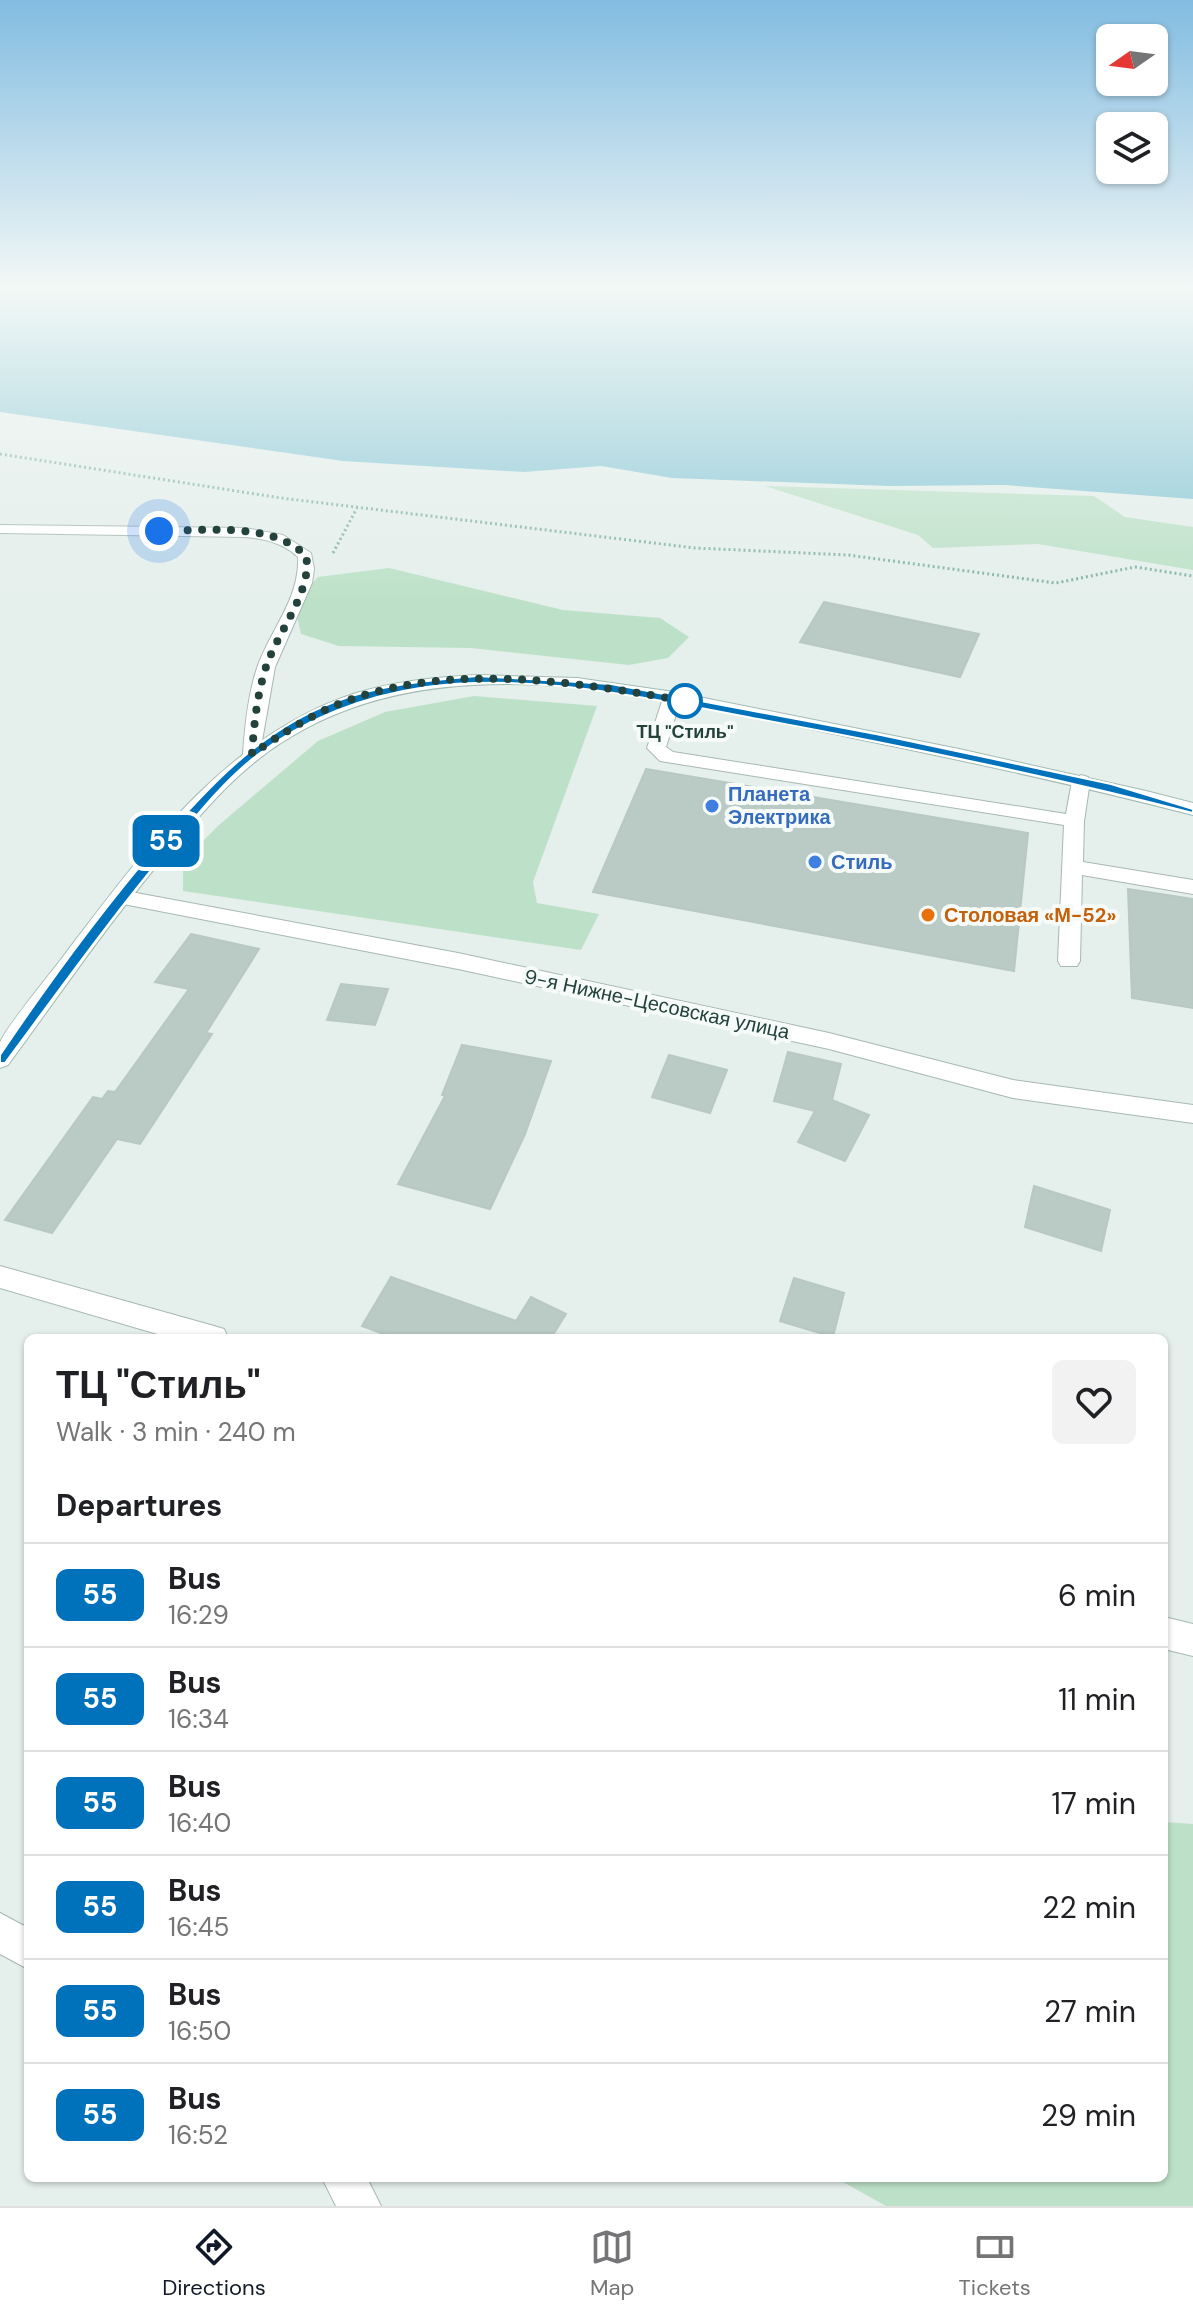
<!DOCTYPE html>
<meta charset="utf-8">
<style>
body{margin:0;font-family:"DM Sans",sans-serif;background:#f2f2f2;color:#202124;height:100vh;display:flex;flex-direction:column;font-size:30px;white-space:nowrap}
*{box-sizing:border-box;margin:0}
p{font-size:26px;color:#757577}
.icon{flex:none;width:44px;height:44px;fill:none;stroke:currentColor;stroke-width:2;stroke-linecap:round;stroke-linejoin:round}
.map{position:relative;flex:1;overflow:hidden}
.side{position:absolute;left:24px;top:1334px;width:1144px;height:848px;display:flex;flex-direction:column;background:#fff;border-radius:12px;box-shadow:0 2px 6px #0004}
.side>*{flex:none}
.badge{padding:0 16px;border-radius:12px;font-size:28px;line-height:52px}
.needle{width:52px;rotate:256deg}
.tools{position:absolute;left:1096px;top:24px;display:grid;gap:16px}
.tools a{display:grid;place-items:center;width:72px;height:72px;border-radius:12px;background:#fff;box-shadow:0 2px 6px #0004;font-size:40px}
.you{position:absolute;width:40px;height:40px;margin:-20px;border:6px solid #fff;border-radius:50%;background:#1a73e8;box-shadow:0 0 0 12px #1a73e833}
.map>.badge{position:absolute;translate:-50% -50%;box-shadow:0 0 0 4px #fff}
h2{padding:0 32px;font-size:30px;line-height:72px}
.round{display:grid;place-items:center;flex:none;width:84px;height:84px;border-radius:12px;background:#f2f2f2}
.overview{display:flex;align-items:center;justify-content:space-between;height:136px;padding:0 32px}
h1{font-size:38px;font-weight:700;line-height:60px}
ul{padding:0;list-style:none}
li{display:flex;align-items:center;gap:24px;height:104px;padding:0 32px;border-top:2px solid #e0e0e0}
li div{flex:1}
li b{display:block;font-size:30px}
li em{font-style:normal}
li .badge{min-width:88px;font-weight:700;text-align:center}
.tabs{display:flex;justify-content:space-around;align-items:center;height:112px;border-top:2px solid #e0e0e0;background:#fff;font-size:22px;color:#757577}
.tabs a{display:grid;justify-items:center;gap:4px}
.tabs .selected{color:#111827}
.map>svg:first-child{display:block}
.green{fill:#bde1c8}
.water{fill:#8ac7d6}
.building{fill:#bacac4;stroke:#b7c9c2;stroke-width:2}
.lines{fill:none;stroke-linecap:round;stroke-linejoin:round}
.service-casing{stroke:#a7b8b3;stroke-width:2}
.minor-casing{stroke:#a7b8b3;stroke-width:2}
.secondary-casing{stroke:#a2bbb4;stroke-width:2}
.path{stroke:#83b4a8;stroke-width:3;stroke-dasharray:2 3;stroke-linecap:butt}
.service{fill:#fff;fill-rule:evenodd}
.minor{fill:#fff;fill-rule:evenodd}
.secondary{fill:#fff;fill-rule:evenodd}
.line{fill:#0072bc;stroke:#fff;stroke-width:2}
.walk{stroke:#22423b;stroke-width:8;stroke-dasharray:0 14.4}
.stop-dot{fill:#fff;stroke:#0072bc;stroke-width:4}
.shop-dot{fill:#3f7fe0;stroke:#f6fbf9;stroke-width:3}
.food-dot{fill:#e8710a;stroke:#f6fbf9;stroke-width:3}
.labels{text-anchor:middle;stroke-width:8;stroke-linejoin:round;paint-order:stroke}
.far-stop-label{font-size:18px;font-weight:bold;fill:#22423b;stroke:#f6fbf9}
.shop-label{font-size:20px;font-weight:bold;fill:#366cbe;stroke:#f6fbf9;text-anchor:start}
.food-label{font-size:20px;font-weight:bold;fill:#c56008;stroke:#f6fbf9;text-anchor:start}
.street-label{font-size:20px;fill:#22423b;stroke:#f6fbf9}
</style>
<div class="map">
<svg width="1193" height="2206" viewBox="0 0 1193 2206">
<rect width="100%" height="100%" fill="#e5efeb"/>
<path class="green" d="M765 486 1094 496 1125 517 1193 527V570L1038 544 933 548 918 535Z
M389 568 563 610 660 618 689 637 668 658 629 665 471 648 339 646 301 634 294 603 318 577Z
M474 696 597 706 533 882 537 903 599 914 581 950 183 891V861L219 825 318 741 385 712Z
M1164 1822 1193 1824V2206H886L836 2178H1164Z"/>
<path class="water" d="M0 291H1193V499L1004 485 889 486 672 478 601 466 524 472 343 461 0 412Z"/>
<path class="building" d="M824 602 979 634 960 677 800 642Z
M646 769 1028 833 1014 971 593 892Z
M1128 889 1193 899V1008L1132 998Z
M191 934 259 949 206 1033 212 1034 140 1144 117 1139 52 1233 5 1220 93 1097 102 1099 108 1091 115 1092 189 989 155 982Z
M341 984 388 989 375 1025 327 1020Z
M462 1045 551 1061 525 1134 490 1209 398 1184 445 1096 442 1095Z
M788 1052 841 1064 832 1100 869 1115 845 1161 798 1142 815 1111 774 1101Z
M669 1055 727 1070 710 1113 652 1097Z
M1034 1186 1110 1210 1101 1251 1025 1227Z
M391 1277 516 1321 531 1297 566 1314 551 1338H394L362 1326Z
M794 1278 844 1293 833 1337 780 1321Z"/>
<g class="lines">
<defs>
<path id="service" d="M672 693 681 698 666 747 673 752 1066 814 1072 781 1081 775 1088 777 1090 781 1084 821 1083 862 1193 880V894L1082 875 1080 961 1077 966H1061L1058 961 1064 825 660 761 647 748 663 698Z"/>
<path id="minor" d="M0 525 245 528 283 535 311 553 314 569 312 583 275 667 259 758H245L243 754C245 725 248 695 257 668 270 630 300 599 298 557 283 543 266 539 245 537L0 533Z
M120 890 458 953 829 1033 1013 1080 1193 1105V1123L1013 1098 829 1049 458 969 113 902 110 897 113 892Z
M0 1266 214 1326 224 1329 228 1338H171L0 1288Z
M1164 1617 1193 1624V1656L1164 1649Z
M0 1913 28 1928V1969L0 1954Z
M322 2178H367L381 2206H336Z"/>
<path id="secondary" d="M479 675 577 678 674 692 959 749 1146 791 1193 803V815C1080 786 967 761 853 738 675 701 445 635 281 743 240 769 209 805 177 842 116 912 63 990 8 1065L0 1068C0 1060 0 1050 0 1043 3 1030 57 966 68 950 145 849 227 736 353 694 394 681 436 677 479 675Z"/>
</defs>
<use href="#service" class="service-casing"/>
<use href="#minor" class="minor-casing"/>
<use href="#secondary" class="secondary-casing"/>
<path class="path" d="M0 454 281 498 695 548 848 555 1056 583 1135 567 1193 576
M333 553 357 508"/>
<use href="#service" class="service"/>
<use href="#minor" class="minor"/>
<use href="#secondary" class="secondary"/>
</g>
<linearGradient id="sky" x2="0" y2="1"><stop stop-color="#82bce1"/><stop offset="0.48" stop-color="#f3f8f6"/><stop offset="1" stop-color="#f3f8f6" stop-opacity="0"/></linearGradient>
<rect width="1193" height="600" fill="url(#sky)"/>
<path class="line" d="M477 676 611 684 881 735 1111 784 1193 809V813C1049 776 904 746 758 719 654 699 531 672 426 687 364 696 306 718 256 756 224 781 198 814 172 845 113 915 60 989 5 1063H0V1055C47 985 99 914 156 847 207 788 259 731 334 702 380 685 429 680 477 676Z"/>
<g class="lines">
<path class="walk" d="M159 531C204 531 272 521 306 556 313 590 277 633 266 667 257 695 254 724 252 754 279 736 306 718 336 705 449 659 581 683 697 703L685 701"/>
</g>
<circle class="stop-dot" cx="685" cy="701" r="16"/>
<g class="shop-dot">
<circle cx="712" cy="806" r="8"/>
<circle cx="815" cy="862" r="8"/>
</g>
<circle class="food-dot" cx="928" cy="915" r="8"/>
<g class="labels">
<g class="far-stop-label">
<text x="685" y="738">ТЦ "Стиль"</text>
</g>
<g class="shop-label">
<text x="728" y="801">Планета<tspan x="728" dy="23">Электрика</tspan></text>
<text x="831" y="869">Стиль</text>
</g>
<g class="food-label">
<text x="944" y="922">Столовая «М-52»</text>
</g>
<g class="street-label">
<text transform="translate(657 1004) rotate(12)" y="7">9-я Нижне-Цесовская улица</text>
</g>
</g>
</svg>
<div class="tools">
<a><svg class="needle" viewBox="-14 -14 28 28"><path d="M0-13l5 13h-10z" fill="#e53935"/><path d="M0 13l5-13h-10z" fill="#757577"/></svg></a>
<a><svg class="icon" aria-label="layers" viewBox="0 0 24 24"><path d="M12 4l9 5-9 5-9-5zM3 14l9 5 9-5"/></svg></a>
</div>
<div class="you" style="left:159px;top:531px"></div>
<b class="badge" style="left:166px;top:841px;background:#0072bc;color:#fff">55</b>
<section class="side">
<div class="overview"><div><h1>ТЦ &quot;Стиль&quot;</h1><p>Walk · 3 min · 240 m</p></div><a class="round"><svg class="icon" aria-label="heart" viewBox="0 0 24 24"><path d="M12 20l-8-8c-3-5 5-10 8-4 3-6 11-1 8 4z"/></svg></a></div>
<h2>Departures</h2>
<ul>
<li><span class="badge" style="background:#0072bc;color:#fff">55</span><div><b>Bus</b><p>16:29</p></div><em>6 min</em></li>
<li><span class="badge" style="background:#0072bc;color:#fff">55</span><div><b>Bus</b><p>16:34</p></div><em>11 min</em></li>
<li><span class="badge" style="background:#0072bc;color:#fff">55</span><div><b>Bus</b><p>16:40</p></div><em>17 min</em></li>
<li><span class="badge" style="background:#0072bc;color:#fff">55</span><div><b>Bus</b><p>16:45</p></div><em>22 min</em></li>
<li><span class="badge" style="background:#0072bc;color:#fff">55</span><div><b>Bus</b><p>16:50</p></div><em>27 min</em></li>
<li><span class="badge" style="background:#0072bc;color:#fff">55</span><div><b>Bus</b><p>16:52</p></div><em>29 min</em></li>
</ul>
</section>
</div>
<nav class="tabs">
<a class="selected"><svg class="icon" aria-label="directions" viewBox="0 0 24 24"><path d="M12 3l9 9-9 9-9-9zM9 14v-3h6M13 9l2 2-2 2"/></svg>Directions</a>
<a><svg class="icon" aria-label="map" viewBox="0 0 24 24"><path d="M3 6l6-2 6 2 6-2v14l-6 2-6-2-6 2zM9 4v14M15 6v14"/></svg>Map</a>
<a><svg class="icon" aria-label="tickets" viewBox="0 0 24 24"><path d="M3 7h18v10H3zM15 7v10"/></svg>Tickets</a>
</nav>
